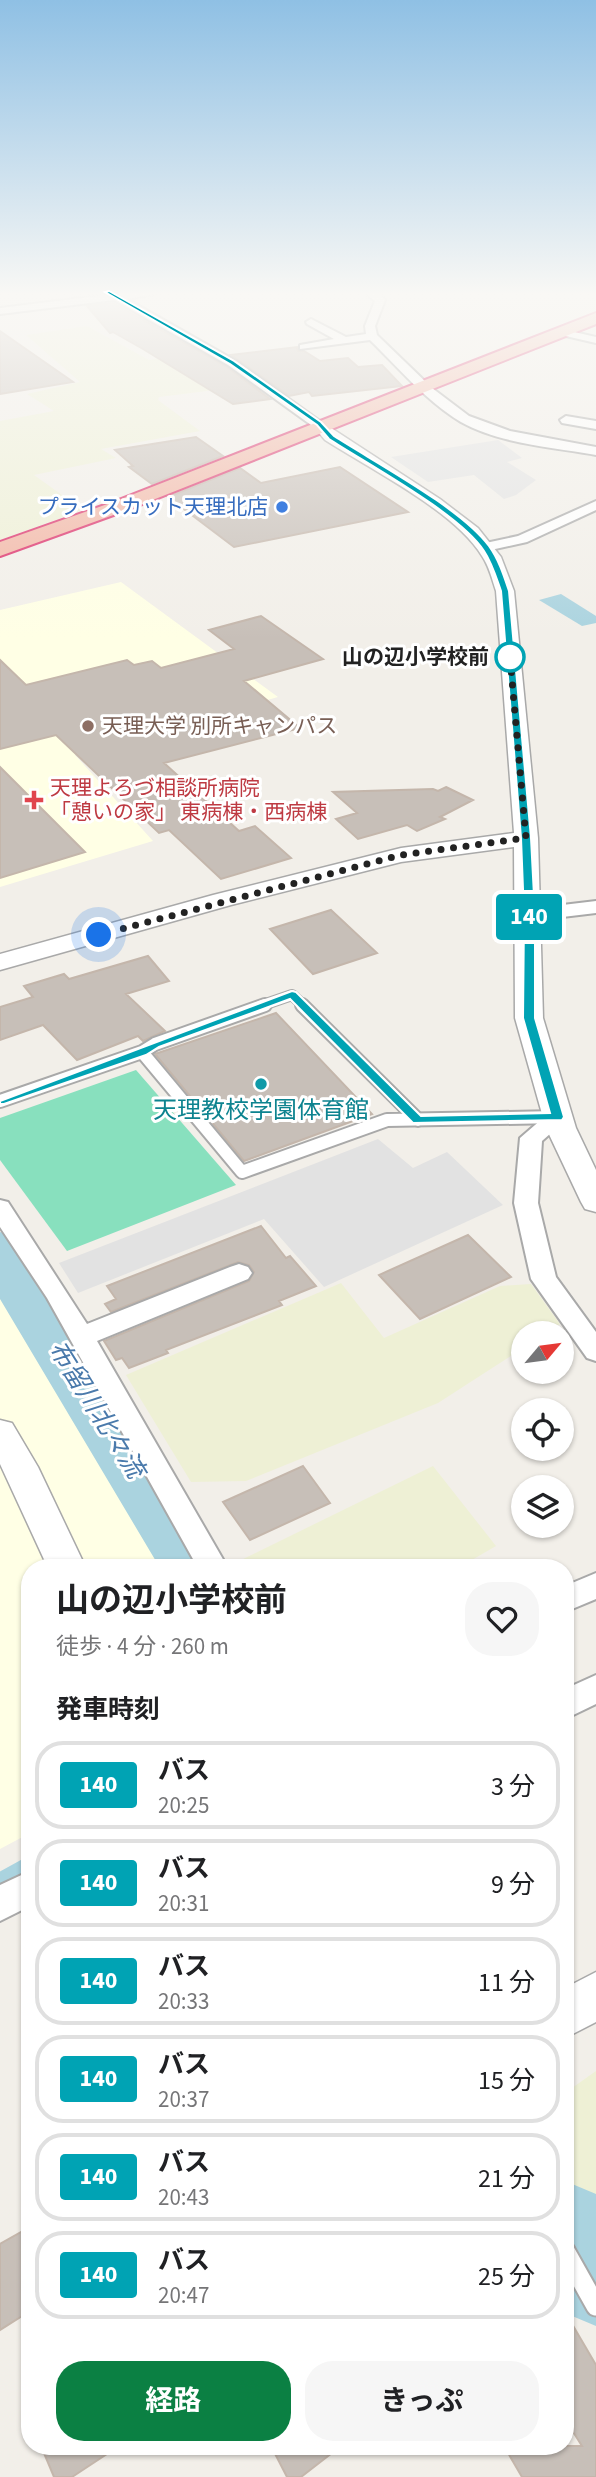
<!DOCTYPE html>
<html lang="ja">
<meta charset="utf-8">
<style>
body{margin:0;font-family:"Source Sans 3","Noto Sans JP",sans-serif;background:#f6f6f6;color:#202124;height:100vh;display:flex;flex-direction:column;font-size:26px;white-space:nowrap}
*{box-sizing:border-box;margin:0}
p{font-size:23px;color:#757577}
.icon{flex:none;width:38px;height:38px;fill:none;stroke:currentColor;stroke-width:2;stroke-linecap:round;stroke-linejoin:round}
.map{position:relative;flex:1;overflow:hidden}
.panel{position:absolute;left:21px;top:1559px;width:553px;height:896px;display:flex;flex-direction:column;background:#fff;border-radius:28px;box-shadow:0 2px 5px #0004}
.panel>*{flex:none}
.badge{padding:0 14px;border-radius:5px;font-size:24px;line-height:46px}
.needle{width:46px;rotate:61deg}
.tools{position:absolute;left:511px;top:1321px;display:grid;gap:14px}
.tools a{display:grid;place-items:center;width:63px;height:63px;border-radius:50%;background:#fff;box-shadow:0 2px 5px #0004;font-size:35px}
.you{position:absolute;width:35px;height:35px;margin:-18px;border:5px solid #fff;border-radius:50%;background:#1a73e8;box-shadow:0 0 0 10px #1a73e833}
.map>.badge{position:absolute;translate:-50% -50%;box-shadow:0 0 0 4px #fff}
h2{padding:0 35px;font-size:26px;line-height:63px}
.round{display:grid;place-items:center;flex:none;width:74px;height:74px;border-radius:28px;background:#f6f6f6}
.summary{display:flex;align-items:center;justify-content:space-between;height:119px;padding:0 35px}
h1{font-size:33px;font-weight:700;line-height:52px}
.button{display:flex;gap:14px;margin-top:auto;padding:14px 35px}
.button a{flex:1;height:80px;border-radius:28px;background:#0b8043;color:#fff;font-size:28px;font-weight:700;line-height:80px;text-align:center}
.button a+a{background:#f6f6f6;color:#202124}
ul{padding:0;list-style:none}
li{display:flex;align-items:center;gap:21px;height:88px;margin:0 14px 10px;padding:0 21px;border:4px solid #e0e0e0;border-radius:28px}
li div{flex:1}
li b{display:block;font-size:26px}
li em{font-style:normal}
li .badge{min-width:77px;font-weight:700;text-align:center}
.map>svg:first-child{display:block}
.education{fill:#ffffe5}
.farmland{fill:#eef0d5}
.pitch{fill:#88e0be}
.parking{fill:#e2e2e2}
.water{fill:#aad3df}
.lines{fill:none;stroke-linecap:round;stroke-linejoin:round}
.stream-far1{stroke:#aad3df;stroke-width:12}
.stream{stroke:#aad3df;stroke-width:15}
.river{fill:#aad3df;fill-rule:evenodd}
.building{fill:#c7bfb8;stroke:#c4b6ab;stroke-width:2}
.service-far2-casing{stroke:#a9a9a9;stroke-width:12}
.service-far1-casing{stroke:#a9a9a9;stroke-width:16}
.service-casing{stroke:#a9a9a9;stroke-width:23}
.minor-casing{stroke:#a9a9a9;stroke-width:4}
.tertiary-casing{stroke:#a9a9a9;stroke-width:3}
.trunk-casing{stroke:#dc2a67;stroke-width:4}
.service-far2{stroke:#fff;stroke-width:10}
.service-far1{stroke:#fff;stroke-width:12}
.service{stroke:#fff;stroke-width:19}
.minor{fill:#fff;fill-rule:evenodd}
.tertiary{fill:#fff;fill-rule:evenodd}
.trunk{fill:#f2b4a3;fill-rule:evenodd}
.line{fill:#00a3b4;stroke:#fff;stroke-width:2}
.walk{stroke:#222;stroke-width:7;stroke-dasharray:0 12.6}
.shop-dot{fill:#3f7fe0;stroke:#fff;stroke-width:2.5}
.stop-dot{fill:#fff;stroke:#00a3b4;stroke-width:3.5}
.education-dot{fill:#8d6e63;stroke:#fff;stroke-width:2.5}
.health-dot{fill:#e0444e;stroke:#fff;stroke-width:2.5}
.culture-dot{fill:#0f9aa8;stroke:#fff;stroke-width:2.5}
.labels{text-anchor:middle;stroke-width:6;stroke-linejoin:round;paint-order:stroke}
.far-shop-label{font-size:21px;fill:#366cbe;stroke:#fff;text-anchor:end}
.far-stop-label{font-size:21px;font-weight:bold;fill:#222;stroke:#fff;text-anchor:end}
.far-education-label{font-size:21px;fill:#785e54;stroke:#fff;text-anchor:start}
.far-health-label{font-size:21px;fill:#be3a42;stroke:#fff;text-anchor:start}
.culture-label{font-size:24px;fill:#0d838f;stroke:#fff}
.water-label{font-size:26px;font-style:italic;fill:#4a7aab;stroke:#fff}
</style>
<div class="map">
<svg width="596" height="2477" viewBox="0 0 596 2477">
<rect width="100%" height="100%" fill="#f2efe9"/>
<path class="education" d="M121 582 278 697 75 755 153 841 0 887V610Z
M0 1268 178 1568H30V1833L0 1849Z"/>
<path class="farmland" d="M87 326 149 360 211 352 255 385 159 397 158 400 200 431 101 449 116 458 34 475 83 510 0 540V421L54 411 27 394 80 382 26 335Z
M341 1283 384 1338 500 1286 531 1284 560 1324 546 1333 523 1334V1348L438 1403 246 1481 191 1482 126 1375Z
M433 1466 496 1546 458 1568H238L235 1563Z
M596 2071V2245L565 2189V2093Z"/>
<path class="pitch" d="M136 1070 236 1185 67 1251 0 1160V1118Z"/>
<path class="parking" d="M498 440 522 458 507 462 536 480 516 495 504 499 474 475 428 482 391 457Z
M378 1139 413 1168 447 1152 503 1205 324 1287 264 1219 78 1293 59 1263Z"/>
<path class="water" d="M561 594 596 616V623L582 626 539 600Z"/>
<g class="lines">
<path class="stream-far1" d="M26 1865 30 1863"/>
<path class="stream" d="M0 1880 29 1864"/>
<path class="river" d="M0 1232 20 1237 229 1568H160L0 1299Z
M565 2181 596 2194V2326L565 2313Z"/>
</g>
<path class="building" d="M113 303 227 367 270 399 233 404 143 349 113 332 110 333 87 306Z
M0 331 73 382 0 394Z
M297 347 298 351H304L320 361 348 358 358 367 382 365 402 386 312 396 309 392 289 396 231 355Z
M196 437 223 456 152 484 129 467 133 466 115 450Z
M340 467 408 512 234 547 168 497 240 468 261 483Z
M261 616 323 659 244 681 300 728 164 763 239 831 255 826 291 858 221 879 169 830 159 833 56 735 0 749V660L26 685 127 660 134 665 152 661 161 668 234 649 209 630Z
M0 767 85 852 0 878Z
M446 787 473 800 440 817 445 819 417 831 407 825 358 839 336 819 357 813 333 792 433 789 438 791Z
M331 910 377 953 313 974 270 929Z
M148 956 169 981 126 994 165 1031 143 1041 138 1036 77 1060 43 1025 0 1040V1007L33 997 24 986 64 974 69 979Z
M276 1013 372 1114 244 1161 155 1054Z
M261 1226 286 1258 290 1256 316 1286 279 1301 282 1305 166 1350 168 1353 129 1368 122 1358 116 1360 104 1341 249 1281 254 1272 249 1265 238 1262 111 1312 105 1304 116 1299 107 1286Z
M468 1235 511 1277 420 1319 379 1275Z
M303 1466 330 1503 250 1540 223 1502Z
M30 2227V2311L0 2330V2244Z
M565 2312 596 2365V2477H522L504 2446H582L565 2419Z
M41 2446H119L72 2477H54Z
M271 2446H341L301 2477H287Z"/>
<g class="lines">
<defs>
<path id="service-far2" d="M260 1006 292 995 304 1006"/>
<path id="service-far1" d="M302 1005 418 1120
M142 1052 155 1044 265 1005
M0 1101 142 1052 242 1172 387 1120 558 1117"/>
<path id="service" d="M565 2251 596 2306"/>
<path id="minor" d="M102 292H165L127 299 236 361 328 427 318 430 228 365 114 300 0 314V308L106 295Z
M364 292H376L385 300 375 326 377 335 432 388 469 416 510 431 596 447V455C553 447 500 444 461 422 426 401 399 368 370 340L300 349V345L334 339 307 324 306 322 311 319 346 337 366 334 365 326 375 301Z
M561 329 596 337V343L557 334 556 332Z
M566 416 596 421V429L562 423 560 420Z
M596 501V510L527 542 486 551 479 547 481 544 518 536Z
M596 901V913L529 921 519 915 529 909Z
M558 1110 566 1112 569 1117 542 1141 538 1203 556 1277 596 1332V1361L587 1358 531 1279 514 1203 520 1138 550 1112Z
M0 1200 8 1202 87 1324 230 1267 239 1264 248 1267 252 1273 248 1279 97 1341 228 1568H198L47 1298 0 1227Z
M596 1573V1599L565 1612V1586Z
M596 1675V1704L565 1719V1689Z
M30 1871V1906L0 1921V1885Z"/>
<path id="tertiary" d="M322 422 440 499 478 528 501 557 514 591 538 838 543 1018 576 1128 596 1170V1212L585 1209 581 1202 546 1128 515 1018 514 847 401 862 231 905 0 970V954L213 895 401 848 514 833 496 591C492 579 489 566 482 556 455 511 370 469 325 440L314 427Z
M0 1420 12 1423 38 1467 86 1568H48L0 1464Z
M596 1972V2022L565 2038V1988Z"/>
<path id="trunk" d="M596 313V324L130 509 0 556V542L116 501Z"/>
</defs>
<use href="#service-far2" class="service-far2-casing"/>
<use href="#service-far1" class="service-far1-casing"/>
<use href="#service" class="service-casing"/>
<use href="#minor" class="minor-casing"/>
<use href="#tertiary" class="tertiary-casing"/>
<use href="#trunk" class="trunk-casing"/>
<use href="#service-far2" class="service-far2"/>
<use href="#service-far1" class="service-far1"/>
<use href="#service" class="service"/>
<use href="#minor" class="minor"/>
<use href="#tertiary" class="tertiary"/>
<use href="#trunk" class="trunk"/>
</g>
<linearGradient id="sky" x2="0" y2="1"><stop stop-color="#8fc0e4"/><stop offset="0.46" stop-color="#f9f8f5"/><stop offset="1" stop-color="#f9f8f5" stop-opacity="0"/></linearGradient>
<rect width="596" height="639" fill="url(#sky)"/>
<path class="line" d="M109 291 234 361 321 422 334 436C376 463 461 508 489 546 499 560 504 576 509 591L531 838 535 915V1018L564 1117 562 1120 413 1123 290 999 159 1047 146 1055 4 1104H0V1101L292 991 296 992 421 1116 550 1113 523 1018 524 915 521 838 501 591C496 577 492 563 484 551 460 514 369 465 329 439L317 425 230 364 105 292Z"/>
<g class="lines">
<path class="walk" d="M99 935 401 855 526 838 509 646 510 657"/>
</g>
<circle class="shop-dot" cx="282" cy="507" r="7"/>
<circle class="stop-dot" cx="510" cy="657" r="14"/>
<circle class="education-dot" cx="88" cy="726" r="7"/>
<path class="health-dot" d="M30.5 789.5h7v7h7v7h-7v7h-7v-7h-7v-7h7z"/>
<circle class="culture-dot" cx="261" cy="1084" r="7"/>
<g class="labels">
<g class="far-shop-label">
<text x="268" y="514">プライスカット天理北店</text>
</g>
<g class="far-stop-label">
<text x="489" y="664">山の辺小学校前</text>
</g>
<g class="far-education-label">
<text x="102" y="733">天理大学 別所キャンパス</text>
</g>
<g class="far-health-label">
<text x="50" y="795">天理よろづ相談所病院<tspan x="50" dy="24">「憩いの家」 東病棟・西病棟</tspan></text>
</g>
<g class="culture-label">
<text x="261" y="1118">天理教校学園体育館</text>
</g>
<g class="water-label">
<text transform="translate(97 1409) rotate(58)" y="9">布留川北々流</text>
</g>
</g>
</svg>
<div class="tools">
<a><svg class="needle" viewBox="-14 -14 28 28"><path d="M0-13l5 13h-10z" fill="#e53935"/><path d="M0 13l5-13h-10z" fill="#757577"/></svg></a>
<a><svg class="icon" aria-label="locate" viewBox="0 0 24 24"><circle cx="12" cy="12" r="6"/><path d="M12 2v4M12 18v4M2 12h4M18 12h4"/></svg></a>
<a><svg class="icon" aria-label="layers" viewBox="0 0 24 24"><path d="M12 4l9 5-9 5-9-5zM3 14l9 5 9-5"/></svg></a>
</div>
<div class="you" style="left:99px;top:935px"></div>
<b class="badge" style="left:529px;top:917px;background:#00a3b4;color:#fff">140</b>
<section class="panel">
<div class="summary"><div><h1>山の辺小学校前</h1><p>徒歩 · 4 分 · 260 m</p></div><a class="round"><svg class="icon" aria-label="heart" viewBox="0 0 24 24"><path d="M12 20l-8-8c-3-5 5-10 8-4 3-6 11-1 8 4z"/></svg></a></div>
<h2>発車時刻</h2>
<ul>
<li><span class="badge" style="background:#00a3b4;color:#fff">140</span><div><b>バス</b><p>20:25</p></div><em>3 分</em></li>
<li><span class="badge" style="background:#00a3b4;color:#fff">140</span><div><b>バス</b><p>20:31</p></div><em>9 分</em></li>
<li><span class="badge" style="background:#00a3b4;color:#fff">140</span><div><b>バス</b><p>20:33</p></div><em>11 分</em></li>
<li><span class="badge" style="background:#00a3b4;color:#fff">140</span><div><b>バス</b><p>20:37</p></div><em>15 分</em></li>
<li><span class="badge" style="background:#00a3b4;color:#fff">140</span><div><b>バス</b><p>20:43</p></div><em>21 分</em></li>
<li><span class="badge" style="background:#00a3b4;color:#fff">140</span><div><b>バス</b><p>20:47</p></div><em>25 分</em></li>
</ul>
<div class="button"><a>経路</a><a>きっぷ</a></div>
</section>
</div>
